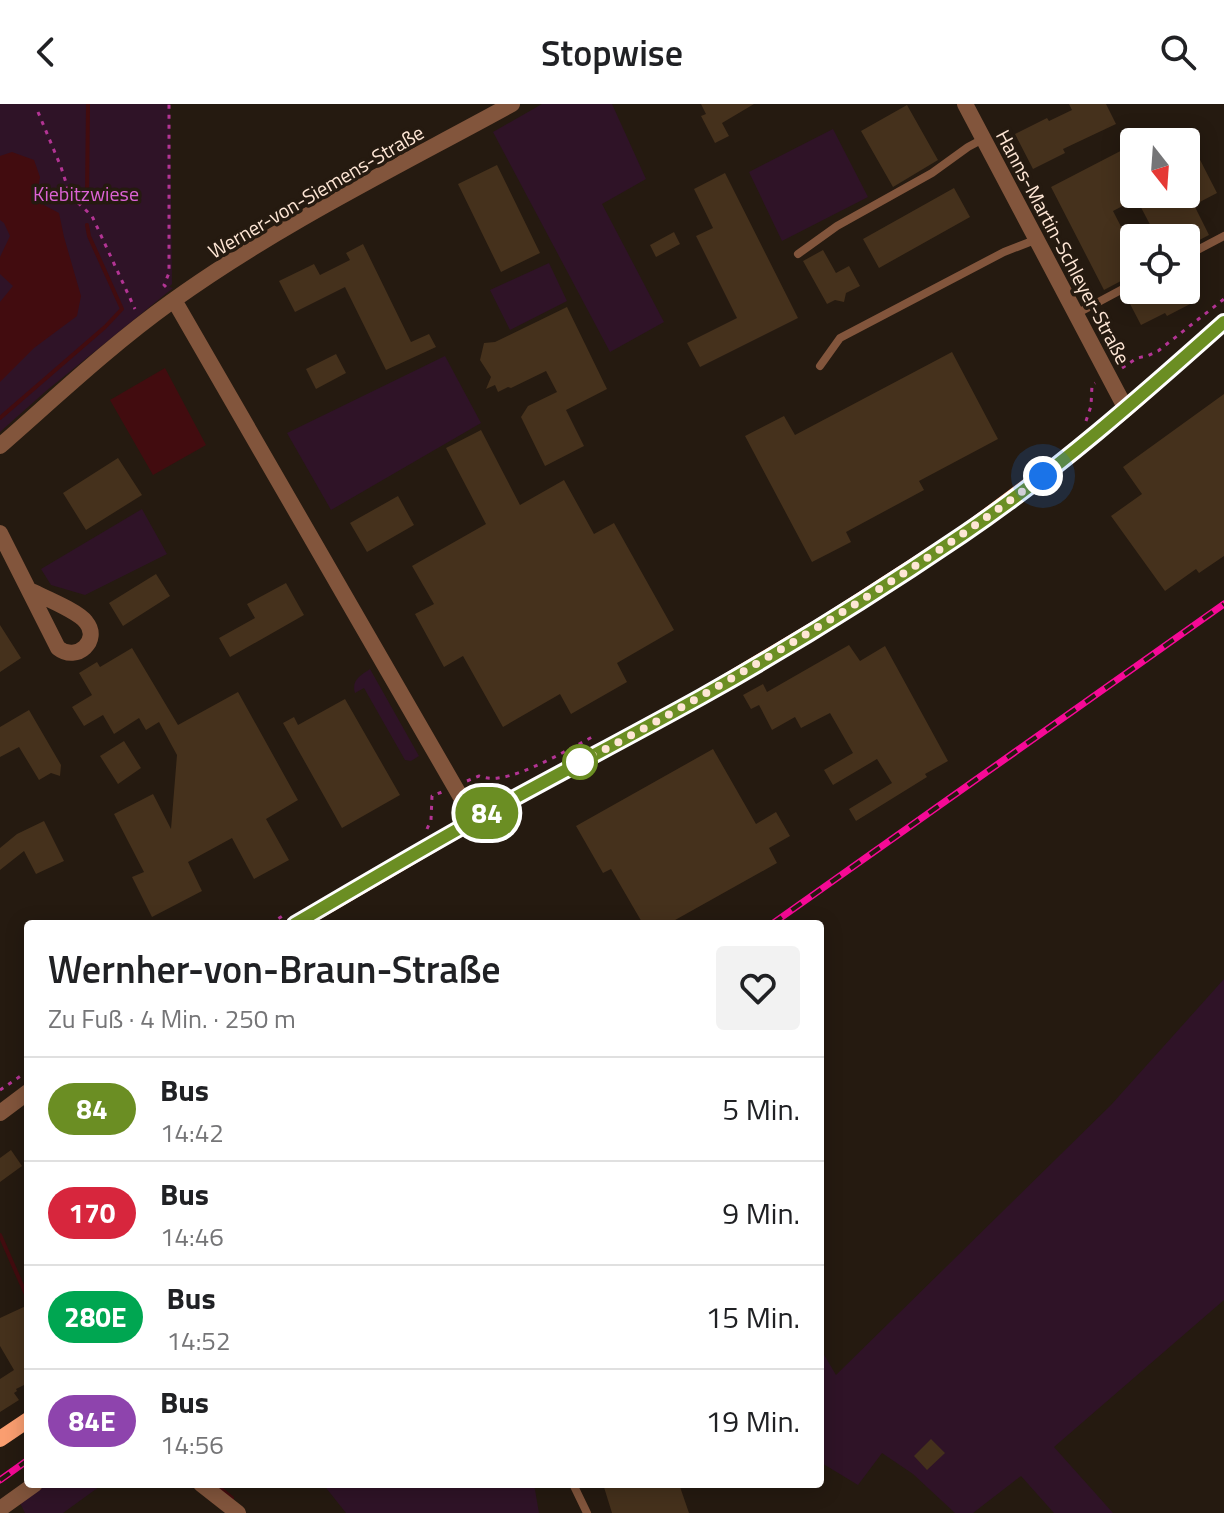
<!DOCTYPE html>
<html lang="de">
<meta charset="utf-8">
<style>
body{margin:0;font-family:"Titillium Web",sans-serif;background:#f2f2f2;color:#202124;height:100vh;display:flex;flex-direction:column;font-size:30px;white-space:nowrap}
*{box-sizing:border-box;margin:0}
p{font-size:26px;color:#757577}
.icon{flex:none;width:44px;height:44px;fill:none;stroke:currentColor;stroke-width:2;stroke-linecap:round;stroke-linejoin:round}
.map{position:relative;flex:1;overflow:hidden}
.side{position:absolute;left:24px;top:816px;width:800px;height:568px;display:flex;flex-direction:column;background:#fff;border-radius:8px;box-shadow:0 4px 20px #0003}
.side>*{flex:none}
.badge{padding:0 16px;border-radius:26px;font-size:28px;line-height:52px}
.needle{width:52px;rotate:163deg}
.fabs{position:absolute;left:1120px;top:24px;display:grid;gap:16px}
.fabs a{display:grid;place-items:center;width:80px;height:80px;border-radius:8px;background:#fff;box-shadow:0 4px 20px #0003;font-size:40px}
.you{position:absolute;width:40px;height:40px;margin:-20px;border:6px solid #fff;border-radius:50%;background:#1a73e8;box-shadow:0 0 0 12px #1a73e833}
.map>.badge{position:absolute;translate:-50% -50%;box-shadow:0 0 0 4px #fff}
.round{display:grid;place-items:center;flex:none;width:84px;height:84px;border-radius:8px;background:#f2f2f2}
.summary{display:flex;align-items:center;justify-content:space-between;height:136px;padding:0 24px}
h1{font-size:38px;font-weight:600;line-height:60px}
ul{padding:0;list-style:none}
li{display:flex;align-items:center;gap:24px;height:104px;padding:0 24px;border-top:2px solid #e0e0e0}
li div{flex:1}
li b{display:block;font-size:30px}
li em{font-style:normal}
li .badge{min-width:88px;font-weight:700;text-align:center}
header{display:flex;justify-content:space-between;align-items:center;height:104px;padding:0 24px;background:#fff;font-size:36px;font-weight:600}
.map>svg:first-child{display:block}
.green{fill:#2f1327}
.water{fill:#420c0f}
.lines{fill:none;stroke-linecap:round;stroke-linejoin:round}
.stream{stroke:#420c0f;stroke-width:4}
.building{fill:#45311c}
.path{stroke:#b33494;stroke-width:3;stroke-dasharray:4 6;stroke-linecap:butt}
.lane{stroke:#82553c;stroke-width:8}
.street{stroke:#82553c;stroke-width:16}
.secondary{stroke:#fa9e70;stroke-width:16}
.rail-casing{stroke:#f60996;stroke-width:7}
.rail{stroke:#251a10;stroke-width:4;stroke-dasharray:12;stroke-linecap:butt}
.line-casing{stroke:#fff;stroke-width:18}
.line{stroke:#6b8e23;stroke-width:12}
.walk{stroke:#fee6d5;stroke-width:8;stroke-dasharray:0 14.4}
.stop-dot{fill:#fff;stroke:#6b8e23;stroke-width:4}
.labels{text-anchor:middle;stroke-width:7;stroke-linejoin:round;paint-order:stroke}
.street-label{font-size:20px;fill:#fee6d5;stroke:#251a10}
.park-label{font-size:20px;fill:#dc63d5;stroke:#251a10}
</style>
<header><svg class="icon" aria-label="back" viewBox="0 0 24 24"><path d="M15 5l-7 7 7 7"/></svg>Stopwise<svg class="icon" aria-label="search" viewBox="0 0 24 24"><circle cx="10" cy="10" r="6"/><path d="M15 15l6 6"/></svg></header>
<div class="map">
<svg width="1224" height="1409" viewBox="0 0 1224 1409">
<rect width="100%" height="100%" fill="#251a10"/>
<path class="green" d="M0 0H170L172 180 169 183 173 184 46 287 0 328Z
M542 0H612L646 75 602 100 664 218 610 248 493 28Z
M833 25 868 93 782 137 749 68Z
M549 159 567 197 510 226 490 186Z
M445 252 481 319 331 406 287 329Z
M142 405 167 450 85 491 51 481 41 465Z
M370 565 419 652 411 657 405 656 364 584 355 589C351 576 361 571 370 565Z
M1224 875V1196L1054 1343 1113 1409H1054L1021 1372 973 1409H955L913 1370 882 1349 858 1381 820 1358V1244L836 1271 1111 1001Z
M44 1380H103L63 1409H25L19 1397Z
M323 1380H534L539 1409H346Z"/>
<path class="water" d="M12 48 34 56 40 73 38 84 40 99 59 109 64 133 81 192 77 212 34 244 0 278V198L13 182 0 170V153L10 132 4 119 0 116V52Z
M165 264 206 341 153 371 110 296Z"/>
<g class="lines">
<path class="stream" d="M87 92 88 0
M0 314 105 223 122 205 89 132 87 121
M0 1131 28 1195
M215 1380 232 1394"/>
</g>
<path class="building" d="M701 0H754L722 19 729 32 715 39 701 12 706 10Z
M1069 0H1106L1116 20 1063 45 1065 49 1033 65 1015 30 1047 14 1049 17 1072 6Z
M907 1 938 56 893 83 861 27Z
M1134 40V96L1113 107 1134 148V170L1104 186 1051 83Z
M1195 46 1217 89 1194 101 1209 131 1186 143V134H1157L1134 90H1186V51Z
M497 61 540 149 501 168 458 80Z
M725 69 798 214 700 263 687 239 737 214 696 132 713 124 694 85Z
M954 84 970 113 879 164 863 135Z
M674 128 680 140 656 153 650 141Z
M363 140 411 238 429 230 436 243 386 266 345 183 295 208 279 177 314 160 320 171 350 156 346 149Z
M823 146 836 169 849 162 860 182 846 189 844 198 835 196 827 200 803 157Z
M1151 186H1188L1194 198 1167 212 1165 209 1141 221 1129 198Z
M567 203 607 285 566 306 584 342 545 362 521 313 528 302 557 288 546 267 511 284 508 283 498 288 495 281 486 285 491 273 480 256 484 239 495 238Z
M952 248 998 335 919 377 924 386 846 428 851 438 812 458 745 332 784 312 795 331Z
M336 250 346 269 316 285 306 265Z
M1224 290V452L1199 469 1196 465 1165 487 1111 412 1142 390 1123 363Z
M481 326 520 401 564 376 594 430 614 419 674 526 617 559 627 578 571 610 560 590 503 623 463 552 444 563 415 510 434 500 412 462 486 420 446 344Z
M118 354 142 391 86 426 63 389Z
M398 392 414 421 367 448 350 419Z
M156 470 170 492 123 522 109 499Z
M286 479 304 511 230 553 219 534 255 514 247 500Z
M0 521 21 554 0 568Z
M849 541 860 557 885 542 948 657 925 670 927 673 856 717 849 705 892 679 877 655 833 681 824 666 853 649 830 609 801 624 795 613 772 626 759 601 751 605 743 591 763 580 767 588Z
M132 544 178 621 238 588 298 696 266 715 289 756 254 775 232 734 188 758 202 787 152 813 132 773 144 768 114 710 153 690 171 725 177 651 159 618 146 626 139 614 114 630 103 611 84 622 72 603 92 591 79 569 97 558 100 563Z
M345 595 400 691 342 724 283 619 294 613 298 621Z
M29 606 61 661 60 672 51 669 39 676 19 643 0 653V623Z
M124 637 141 664 118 680 100 652Z
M713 645 756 720 776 708 790 732 769 744 777 759 668 820H643L611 765 603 769 576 722Z
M44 717 64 757 36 770 24 747 0 766V744L17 730Z
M11 1046 22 1062 0 1078V1054Z
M28 1201V1279L16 1285 17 1287 14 1289 19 1296 0 1308V1275L14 1266 0 1242V1214Z
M931 1335 945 1349 927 1366 914 1352Z
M603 1380H679L689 1409H612Z"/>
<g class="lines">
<path class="path" d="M38 8 61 63 70 91 92 112 135 205
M166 183 164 181 169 169V0
M1122 264 1137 254 1147 252 1158 247 1224 195
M1086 317 1091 302 1092 281 1095 279
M467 677 479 672C485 674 491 675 498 674 525 671 571 644 596 631
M427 725 431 716 432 692 442 688
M270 820 284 811
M0 986 28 967"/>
<path class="lane" d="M798 150 837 122 932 69 968 43 983 35
M1186 152 1224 132
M1076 210 1134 179
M820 262 840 234 1004 148 1035 136
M573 1380 587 1409"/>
<path class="street" d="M965 0 1126 305
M174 196 474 716
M0 342C56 293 111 241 171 198 278 121 397 63 512 0
M0 429 58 544C77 559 101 536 86 518 78 507 43 493 29 486
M0 1009 28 988
M201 1380 238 1409
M0 1405 35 1380"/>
<path class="secondary" d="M296 820 474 716 701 593 830 516 962 431 1060 358 1126 305 1224 218
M0 1335 28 1316"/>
<defs>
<path id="rail" d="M772 820 1224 500
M0 1376 28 1356"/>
</defs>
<use href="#rail" class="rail-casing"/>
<use href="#rail" class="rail"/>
</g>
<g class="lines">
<defs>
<path id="line" d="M295 820C356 784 417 748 478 714 552 673 627 634 701 593 790 543 878 488 962 431 1055 368 1140 293 1224 218"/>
</defs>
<use href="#line" class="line-casing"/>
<use href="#line" class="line"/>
<path class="walk" d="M580 658C640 628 698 594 756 560 855 502 952 441 1043 372"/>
</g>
<circle class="stop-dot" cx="580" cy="658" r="16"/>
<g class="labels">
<g class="street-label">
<text transform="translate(316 88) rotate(-30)" y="7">Werner-von-Siemens-Straße</text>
<text transform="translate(1063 143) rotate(62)" y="7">Hanns-Martin-Schleyer-Straße</text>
</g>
<g class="park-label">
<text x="86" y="97">Kiebitzwiese</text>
</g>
</g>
</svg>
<div class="fabs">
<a><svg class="needle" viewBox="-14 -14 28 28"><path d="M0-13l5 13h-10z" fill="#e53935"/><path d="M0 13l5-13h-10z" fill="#757577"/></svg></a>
<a><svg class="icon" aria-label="locate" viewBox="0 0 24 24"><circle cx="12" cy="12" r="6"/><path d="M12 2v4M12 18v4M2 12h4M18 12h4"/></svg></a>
</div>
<div class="you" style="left:1043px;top:372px"></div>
<b class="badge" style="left:487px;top:709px;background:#6b8e23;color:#fff">84</b>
<section class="side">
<div class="summary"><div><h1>Wernher-von-Braun-Straße</h1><p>Zu Fuß · 4 Min. · 250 m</p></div><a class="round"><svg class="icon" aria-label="heart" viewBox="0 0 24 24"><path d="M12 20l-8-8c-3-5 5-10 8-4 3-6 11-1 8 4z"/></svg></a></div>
<ul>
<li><span class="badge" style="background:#6b8e23;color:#fff">84</span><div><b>Bus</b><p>14:42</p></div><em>5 Min.</em></li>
<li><span class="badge" style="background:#d7263d;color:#fff">170</span><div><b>Bus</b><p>14:46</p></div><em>9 Min.</em></li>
<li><span class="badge" style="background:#00a651;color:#fff">280E</span><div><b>Bus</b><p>14:52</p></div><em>15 Min.</em></li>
<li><span class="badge" style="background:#8e44ad;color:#fff">84E</span><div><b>Bus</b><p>14:56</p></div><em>19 Min.</em></li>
</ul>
</section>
</div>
